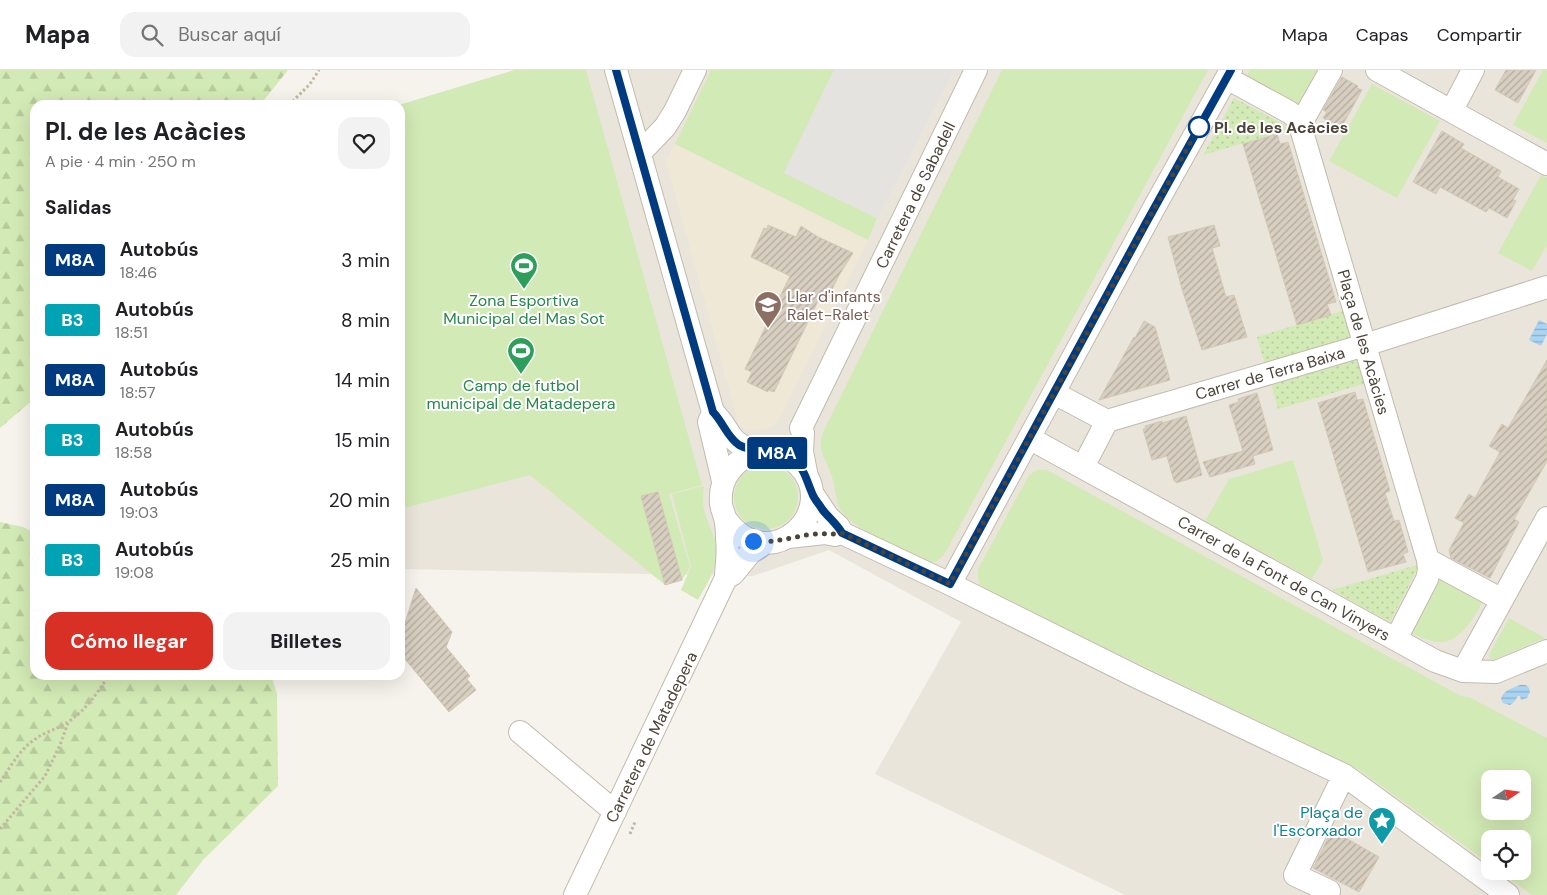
<!DOCTYPE html>
<html lang="es">
<meta charset="utf-8">
<style>
body{margin:0;font-family:"DM Sans",sans-serif;background:#f2f2f2;color:#202124;height:100vh;display:flex;flex-direction:column;font-size:19px;white-space:nowrap}
*{box-sizing:border-box;margin:0}
p{font-size:16px;color:#757577}
.icon{flex:none;width:28px;height:28px;fill:none;stroke:currentColor;stroke-width:2;stroke-linecap:round;stroke-linejoin:round}
.map{position:relative;flex:1;overflow:hidden}
.panel{position:absolute;left:30px;top:30px;width:375px;height:580px;display:flex;flex-direction:column;background:#fff;border-radius:15px;box-shadow:0 5px 20px #0002}
.panel>*{flex:none}
.badge{padding:0 10px;border-radius:4px;font-size:18px;line-height:32px}
.needle{width:32px;rotate:77deg}
.tools{position:absolute;left:1481px;top:700px;display:grid;gap:10px}
.tools a{display:grid;place-items:center;width:50px;height:50px;border-radius:10px;background:#fff;box-shadow:0 5px 20px #0002;font-size:25px}
.you{position:absolute;width:25px;height:25px;margin:-12px;border:4px solid #fff;border-radius:50%;background:#1a73e8;box-shadow:0 0 0 8px #1a73e833}
.map>.badge{position:absolute;translate:-50% -50%;box-shadow:0 0 0 2px #fff}
h2{padding:0 15px;font-size:19px;line-height:45px}
.round{display:grid;place-items:center;flex:none;width:52px;height:52px;border-radius:15px;background:#f2f2f2}
.overview{display:flex;align-items:center;justify-content:space-between;height:85px;padding:0 15px}
h1{font-size:24px;font-weight:700;line-height:38px}
.cta{display:flex;gap:10px;margin-top:auto;padding:10px 15px}
.cta a{flex:1;height:58px;border-radius:15px;background:#d93025;color:#fff;font-size:20px;font-weight:700;line-height:58px;text-align:center}
.cta a+a{background:#f2f2f2;color:#202124}
ul{padding:0;list-style:none}
li{display:flex;align-items:center;gap:15px;height:60px;padding:0 15px}
li div{flex:1}
li b{display:block;font-size:19px}
li em{font-style:normal}
li .badge{min-width:55px;font-weight:700;text-align:center}
header{display:flex;align-items:center;gap:30px;box-sizing:border-box;height:70px;padding:0 25px;background:#fff;border-bottom:1px solid #e0e0e0}
header strong{font-size:24px}
nav{display:flex;gap:28px;margin-inline-start:auto;font-size:18px}
.search{width:350px;height:45px;background:#f2f2f2;display:flex;align-items:center;gap:12px;box-sizing:border-box;padding:0 18px;border-radius:15px;color:#757577;font-size:19px}
.map>svg:first-child{display:block}
.residential{fill:#eae5da;fill-rule:evenodd}
.education{fill:#efe8d6}
.green{fill:#d2eab5;fill-rule:evenodd}
.forest{fill:url(#forest-firs)}
.garden{fill:url(#garden-dots)}
.parking{fill:#e5e3e0}
.water{fill:url(#water-rules)}
.building{fill:url(#building-hatch);stroke:#d3c7b4}
.lines{fill:none;stroke-linecap:round;stroke-linejoin:round}
.minor-casing{stroke:#c2bbae;stroke-width:24}
.path{stroke:#c4b79f;stroke-width:3;stroke-dasharray:2.5 2.5;stroke-linecap:butt}
.minor{stroke:#fff;stroke-width:22}
.line-casing{stroke:#fff;stroke-width:11}
.line{stroke:#003b80;stroke-width:8}
.walk{stroke:#4b4439;stroke-width:5;stroke-dasharray:0 9}
.stop-dot{fill:#fff;stroke:#003b80;stroke-width:2.5}
.labels{text-anchor:middle;stroke-width:4;stroke-linejoin:round;paint-order:stroke}
.stop-label{font-size:16px;font-weight:bold;fill:#4b4439;stroke:#fff;text-anchor:start}
.street-label{font-size:16px;fill:#4b4439;stroke:#fff}
.education-label{font-size:16px;fill:#785e54;stroke:#fff;text-anchor:start}
.leisure-label{font-size:16px;fill:#27864d;stroke:#fff}
.culture-label{font-size:16px;fill:#0d838f;stroke:#fff;text-anchor:end}
</style>
<header>
<strong>Mapa</strong>
<div class="search"><svg class="icon" aria-label="search" viewBox="0 0 24 24"><circle cx="10" cy="10" r="6"/><path d="M15 15l6 6"/></svg>Buscar aquí</div>
<nav><a>Mapa</a><a>Capas</a><a>Compartir</a></nav>
</header>
<div class="map">
<svg width="1547" height="825" viewBox="0 0 1547 825">
<defs>
<pattern id="forest-firs" width="22" height="20" patternUnits="userSpaceOnUse" patternTransform="scale(1.25)"><rect width="22" height="20" fill="#d2eab5"/><path d="M5 1l3.5 6h-7zM16 11l3.5 6h-7z" fill="#b6ca9c"/></pattern>
<pattern id="garden-dots" width="8" height="8" patternUnits="userSpaceOnUse" patternTransform="scale(1.25)"><rect width="8" height="8" fill="#d2eab5"/><path d="M2 2h.1M6 6h.1" fill="none" stroke="#b6ca9c" stroke-width="1.8" stroke-linecap="round"/></pattern>
<pattern id="water-rules" width="6" height="5" patternUnits="userSpaceOnUse" patternTransform="scale(1.25)"><rect width="6" height="5" fill="#a9d4f2"/><path d="M0 2.5h6" fill="none" stroke="#8caec5"/></pattern>
<pattern id="building-hatch" width="6" height="6" patternUnits="userSpaceOnUse" patternTransform="scale(1.25)"><rect width="6" height="6" fill="#d8cfc1"/><path d="M-1 1l2-2M0 6l6-6M5 7l2-2" fill="none" stroke="#b1aa9e"/></pattern>
</defs>
<rect width="100%" height="100%" fill="#f6f3ec"/>
<path class="residential" d="M515 0H1547V825H1125L875 704 961 552 829 480 753 506 400 499 399 35ZM1490 709H1522V741H1490ZM1490 769H1522V801H1490Z"/>
<path class="education" d="M675 74 868 170 778 352 769 358 748 361 740 356 738 352 666 91Z"/>
<path class="green" d="M515 0H586L702 415 669 424 690 497 682 510 665 515 530 405 400 439 399 35Z
M711 0H834L784 103 877 148 868 170 675 74Z
M1002 0H1208L944 485 937 491 929 492C907 481 849 459 839 437 835 426 835 414 831 404 824 384 815 380 825 358Z
M1250 0H1336L1312 43 1245 9Z
M1543 0H1547V73L1513 55Z
M1372 14 1440 51 1397 128 1329 91Z
M1541 105 1547 108V175L1532 201 1498 183Z
M1293 390 1323 490 1312 509 1205 451 1229 409Z
M734 427a32 32 0 1 1 64 0a32 32 0 1 1-64 0Z
M1037 400H1047L1461 626 1469 627 1547 668V825H1532L1499 801H1522V769H1490V794L1358 699 981 518 978 509V499L1029 405ZM1490 709H1522V741H1490Z
M704 416C703 425 702 434 705 443 710 462 721 473 715 495 712 507 704 519 698 530L681 520 691 497 672 424Z
M1440 504 1490 519C1479 537 1463 575 1438 572 1428 571 1418 566 1409 562Z
M1509 548 1545 568 1495 589H1491L1489 585Z"/>
<path class="forest" d="M0 0H288L260 35H35V328L0 358Z
M0 452 23 457 35 463V605H271L277 624 278 716 203 790 176 825H0Z"/>
<path class="garden" d="M1234 28 1292 59 1203 85Z
M1345 240 1354 269 1265 295 1257 267Z
M1358 284 1367 313 1278 339 1270 310Z
M1420 494 1390 552 1332 520Z"/>
<path class="parking" d="M834 0H954L877 148 784 103Z"/>
<path class="water" d="M1539 250 1547 254V264L1541 276 1529 270Z
M1520 615C1526 614 1529 616 1530 622L1527 628 1521 630 1520 626H1518L1514 632 1510 635 1503 633 1501 629C1503 620 1513 618 1520 615Z"/>
<path class="building" d="M1506 0H1536L1518 33 1495 20Z
M1342 7 1358 16 1357 18 1362 20 1342 56 1341 55 1339 57 1323 48 1327 42 1323 40Z
M1442 61 1464 74 1461 78 1501 101 1498 107 1519 119 1513 130 1516 131 1507 148 1489 138 1486 142 1440 117 1436 124 1413 112Z
M1277 64 1280 74 1288 72 1336 232 1327 234 1331 245 1297 255 1243 74Z
M768 155 796 167 801 156 818 167 853 183 838 207 825 234 818 231 774 322 768 320V322L747 312 752 302 745 299 790 206 751 187 764 158 767 159Z
M1214 155 1220 176 1212 178 1226 227 1234 225 1247 267 1202 280 1182 219 1168 167Z
M1144 251 1155 257 1170 310 1099 330 1134 267 1135 268Z
M1547 290V391L1514 449 1519 452 1490 508 1451 488 1449 480 1464 453 1455 448 1469 424 1475 428 1500 382 1489 376 1502 354 1508 358Z
M1355 322 1357 330 1363 329 1390 421 1385 423 1394 451 1399 450 1408 482 1403 484 1406 492 1368 502 1318 333Z
M1257 323 1273 380 1253 386 1255 394 1210 407 1203 392 1243 381 1229 335 1239 332 1238 329Z
M1186 346 1202 405 1176 413V411H1174L1167 386 1152 390 1143 359 1146 358 1145 356 1162 351V353Z
M658 422 682 510 665 515 641 426Z
M416 518 452 562 446 577 470 606 467 609 476 620 449 642 400 583V569Z
M1332 760 1379 787 1359 822 1313 798Z"/>
<g class="lines">
<defs>
<path id="minor" d="M616 0 713 342C735 364 724 372 760 382
M1377 0 1547 94
M1227 8 1289 42 1297 48 1300 55 1428 490 1429 500 1427 509 1396 569
M1452 40 1473 0
M1300 55 1331 0
M640 83 665 57 675 41 695 0
M1054 323 1107 351 1365 275 1547 217
M713 342 709 352 723 411
M1029 368 1435 591 1463 601 1496 602 1547 581
M1083 397 1107 351
M807 407 802 382 803 363 801 358 976 0
M812 423 828 447 839 457 842 463
M842 463 950 514 1141 609 1344 705 1508 825
M788 467 825 463 835 465 842 463
M1428 490 1502 530
M726 508 733 504 750 483 765 473
M950 514 1155 136 1231 0
M1463 601 1547 448
M520 662 615 742
M1329 821 1295 805 1344 705
M575 825 726 508C726 496 729 483 727 470 727 463 727 455 725 448 724 443 721 438 721 433 719 409 734 388 758 383 773 379 789 385 799 396 842 440 769 511 725 448"/>
</defs>
<use href="#minor" class="minor-casing"/>
<path class="path" d="M289 35 310 14 319 0
M0 712C10 698 19 680 34 670 44 662 58 659 68 652 86 640 98 622 109 605
M0 759 45 706 60 675 68 653
M630 764 635 752"/>
<use href="#minor" class="minor"/>
</g>
<g class="lines">
<defs>
<path id="line" d="M616 0 713 342C723 352 727 367 739 375 753 383 769 379 783 385 805 394 804 405 812 423 814 429 819 434 822 439 828 447 837 454 842 463L950 514 1146 153 1231 0"/>
</defs>
<use href="#line" class="line-casing"/>
<use href="#line" class="line"/>
<path class="walk" d="M753 471C774 474 793 466 815 464 824 463 832 465 842 463L950 514 1201 53 1199 57"/>
</g>
<defs>
<symbol id="stadium-pin" viewBox="-11 -11 22 30"><path d="M0 17L-7.5 6A9.5 9.5 0 1 1 7.5 6Z" fill="#2e9e5b" stroke="#fff"/><path d="M0-5a6.5 5 0 1 0 0 10a6.5 5 0 1 0 0-10ZM-3.5-1.8h7v3.6h-7Z" fill="#fff"/></symbol>
<symbol id="school-pin" viewBox="-11 -11 22 30"><path d="M0 17L-7.5 6A9.5 9.5 0 1 1 7.5 6Z" fill="#8d6e63" stroke="#fff"/><path d="M0-5L7-2L0 1L-7-2ZM-4 1L0 2.5L4 1V4Q0 6-4 4Z" fill="#fff"/></symbol>
<symbol id="sight-pin" viewBox="-11 -11 22 30"><path d="M0 17L-7.5 6A9.5 9.5 0 1 1 7.5 6Z" fill="#0f9aa8" stroke="#fff"/><path d="M0-6L1.8-2.2L6-1.7L2.9 1.2L3.7 5.4L0 3.3L-3.7 5.4L-2.9 1.2L-6-1.7L-1.8-2.2Z" fill="#fff"/></symbol>
</defs>
<g fill-rule="evenodd">
<use href="#stadium-pin" x="508" y="180" width="32" height="43"/>
<use href="#school-pin" x="752" y="219" width="32" height="43"/>
<use href="#stadium-pin" x="505" y="265" width="32" height="43"/>
<use href="#sight-pin" x="1366" y="735" width="32" height="43"/>
</g>
<circle class="stop-dot" cx="1199" cy="57" r="10"/>
<g class="labels">
<g class="stop-label">
<text x="1214" y="63">Pl. de les Acàcies</text>
</g>
<g class="street-label">
<text transform="translate(915 125) rotate(-64)" y="6">Carretera de Sabadell</text>
<text transform="translate(1364 272) rotate(74)" y="6">Plaça de les Acàcies</text>
<text transform="translate(1270 303) rotate(-16)" y="6">Carrer de Terra Baixa</text>
<text transform="translate(1284 508) rotate(29)" y="6">Carrer de la Font de Can Vinyers</text>
<text transform="translate(651 667) rotate(-64)" y="6">Carretera de Matadepera</text>
</g>
<g class="education-label">
<text x="787" y="232">Llar d'infants<tspan x="787" dy="18">Ralet-Ralet</tspan></text>
</g>
<g class="leisure-label">
<text x="524" y="236">Zona Esportiva<tspan x="524" dy="18">Municipal del Mas Sot</tspan></text>
<text x="521" y="321">Camp de futbol<tspan x="521" dy="18">municipal de Matadepera</tspan></text>
</g>
<g class="culture-label">
<text x="1363" y="748">Plaça de<tspan x="1363" dy="18">l'Escorxador</tspan></text>
</g>
</g>
</svg>
<div class="tools">
<a><svg class="needle" viewBox="-14 -14 28 28"><path d="M0-13l5 13h-10z" fill="#e53935"/><path d="M0 13l5-13h-10z" fill="#757577"/></svg></a>
<a><svg class="icon" aria-label="locate" viewBox="0 0 24 24"><circle cx="12" cy="12" r="6"/><path d="M12 2v4M12 18v4M2 12h4M18 12h4"/></svg></a>
</div>
<div class="you" style="left:753px;top:471px"></div>
<b class="badge" style="left:777px;top:383px;background:#003b80;color:#fff">M8A</b>
<section class="panel">
<div class="overview"><div><h1>Pl. de les Acàcies</h1><p>A pie · 4 min · 250 m</p></div><a class="round"><svg class="icon" aria-label="heart" viewBox="0 0 24 24"><path d="M12 20l-8-8c-3-5 5-10 8-4 3-6 11-1 8 4z"/></svg></a></div>
<h2>Salidas</h2>
<ul>
<li><span class="badge" style="background:#003b80;color:#fff">M8A</span><div><b>Autobús</b><p>18:46</p></div><em>3 min</em></li>
<li><span class="badge" style="background:#00a3b4;color:#fff">B3</span><div><b>Autobús</b><p>18:51</p></div><em>8 min</em></li>
<li><span class="badge" style="background:#003b80;color:#fff">M8A</span><div><b>Autobús</b><p>18:57</p></div><em>14 min</em></li>
<li><span class="badge" style="background:#00a3b4;color:#fff">B3</span><div><b>Autobús</b><p>18:58</p></div><em>15 min</em></li>
<li><span class="badge" style="background:#003b80;color:#fff">M8A</span><div><b>Autobús</b><p>19:03</p></div><em>20 min</em></li>
<li><span class="badge" style="background:#00a3b4;color:#fff">B3</span><div><b>Autobús</b><p>19:08</p></div><em>25 min</em></li>
</ul>
<div class="cta"><a>Cómo llegar</a><a>Billetes</a></div>
</section>
</div>
